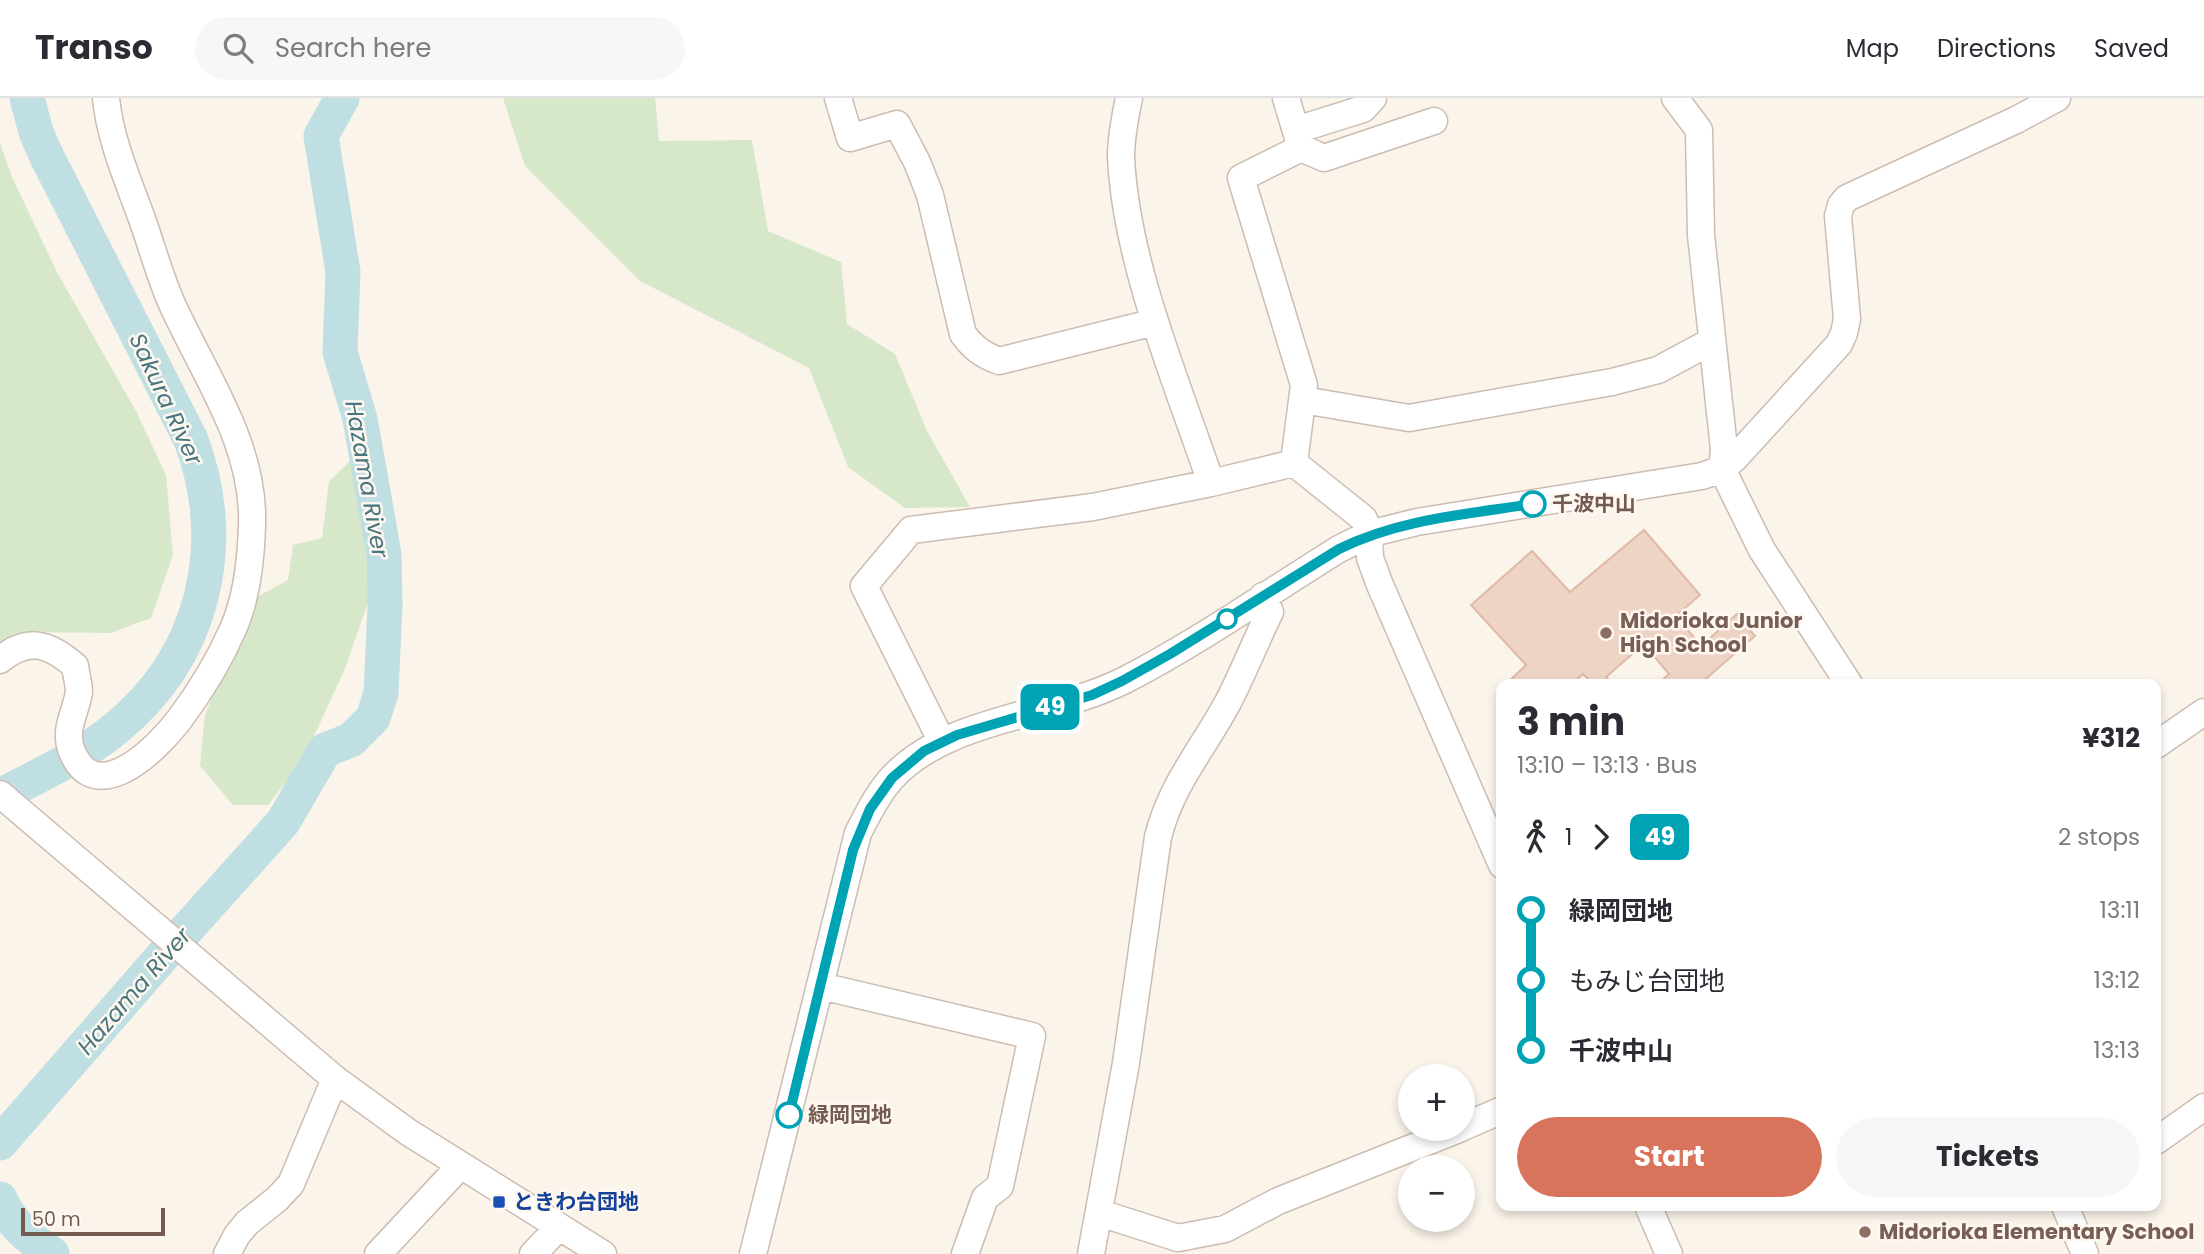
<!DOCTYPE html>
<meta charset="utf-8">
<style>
body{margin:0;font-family:Poppins,"Noto Sans JP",sans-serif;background:#f7f7f7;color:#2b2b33;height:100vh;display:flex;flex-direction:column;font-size:26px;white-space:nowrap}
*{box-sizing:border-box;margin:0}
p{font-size:23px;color:#7c7c81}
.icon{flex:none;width:38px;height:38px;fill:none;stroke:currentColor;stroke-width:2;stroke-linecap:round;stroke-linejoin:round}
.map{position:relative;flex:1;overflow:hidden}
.details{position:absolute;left:1496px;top:581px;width:665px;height:532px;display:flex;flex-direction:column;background:#fff;border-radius:14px;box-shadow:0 4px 10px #0003}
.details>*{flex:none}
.badge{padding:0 14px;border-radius:10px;font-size:24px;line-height:46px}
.tools{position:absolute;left:1398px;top:966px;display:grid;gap:14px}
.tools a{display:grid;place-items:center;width:77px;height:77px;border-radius:50%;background:#fff;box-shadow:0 4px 10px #0003;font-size:35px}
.scale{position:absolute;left:21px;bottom:18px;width:144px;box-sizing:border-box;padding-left:7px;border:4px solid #735b50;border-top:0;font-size:19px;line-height:24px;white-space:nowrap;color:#735b50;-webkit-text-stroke:5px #fef8f1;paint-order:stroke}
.map>.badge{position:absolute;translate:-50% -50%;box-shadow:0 0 0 4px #fff}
.legs{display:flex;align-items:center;gap:10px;height:77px;padding:0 21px;font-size:23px}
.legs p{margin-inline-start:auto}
.head{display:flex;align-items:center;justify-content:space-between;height:119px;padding:0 21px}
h1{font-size:38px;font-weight:700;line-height:52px}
.primary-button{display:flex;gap:14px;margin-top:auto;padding:14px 21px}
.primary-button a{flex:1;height:80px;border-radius:42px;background:#d8745c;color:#fff;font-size:28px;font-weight:700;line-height:80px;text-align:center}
.primary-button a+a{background:#f7f7f7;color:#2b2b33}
ul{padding:0 21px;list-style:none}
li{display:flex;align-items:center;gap:24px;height:70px;font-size:26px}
li i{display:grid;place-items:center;width:10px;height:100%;margin:0 9px;background:currentColor}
li i::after{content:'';width:18px;height:18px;margin:-9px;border:5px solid;border-radius:50%;background:#fff}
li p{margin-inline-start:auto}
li:first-child i{background:linear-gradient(#0000 50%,currentColor 0)}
li:last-child i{background:linear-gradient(currentColor 50%,#0000 0)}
header{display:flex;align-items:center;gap:42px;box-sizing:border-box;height:98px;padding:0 35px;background:#fff;border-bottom:2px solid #e1e1e2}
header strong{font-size:33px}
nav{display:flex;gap:38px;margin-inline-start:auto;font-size:24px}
.search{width:490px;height:63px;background:#f7f7f7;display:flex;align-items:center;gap:18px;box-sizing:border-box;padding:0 24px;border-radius:38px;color:#7c7c81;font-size:26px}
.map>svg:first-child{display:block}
.green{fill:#d7e8ca}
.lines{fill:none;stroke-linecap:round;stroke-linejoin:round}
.river{stroke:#c0dfe3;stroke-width:35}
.building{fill:#eed4c5;stroke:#dfbaa6;stroke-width:2}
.minor-casing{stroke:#ccbcb1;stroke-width:29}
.minor{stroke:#fff;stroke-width:26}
.line-1-casing{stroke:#fff;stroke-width:16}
.line-1{stroke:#00a3b4;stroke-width:10}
.stop-1-dot{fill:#fff;stroke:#00a3b4;stroke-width:3.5}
.education-dot{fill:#8d6e63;stroke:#fef8f1;stroke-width:2.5}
.transit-dot{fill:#1a4fb4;stroke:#fef8f1;stroke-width:2.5}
.labels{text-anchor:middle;stroke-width:5;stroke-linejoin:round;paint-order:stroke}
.stop-label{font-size:21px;font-weight:bold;fill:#735b50;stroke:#fef8f1;text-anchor:start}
.education-label{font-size:21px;font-weight:bold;fill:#785e54;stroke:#fef8f1;text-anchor:start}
.transit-label{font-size:21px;font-weight:bold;fill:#164399;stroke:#fef8f1;text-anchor:start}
.water-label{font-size:23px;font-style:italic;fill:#48767e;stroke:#fef8f1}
</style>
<header>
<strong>Transo</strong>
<div class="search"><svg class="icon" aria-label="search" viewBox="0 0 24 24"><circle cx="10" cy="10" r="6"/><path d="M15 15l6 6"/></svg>Search here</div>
<nav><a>Map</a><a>Directions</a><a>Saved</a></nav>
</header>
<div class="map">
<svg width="2204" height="1156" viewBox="0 0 2204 1156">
<rect width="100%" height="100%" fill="#fbf4ea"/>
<path class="green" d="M503 0H655L659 43 752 42 768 133 841 164 847 226 895 256 927 333 970 409 905 410 848 369 809 270 640 183 525 68Z
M0 45 12 79 57 174 137 315 166 377 173 457 151 520 111 535 24 534 0 548Z
M351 362 377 479 344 573 302 664 268 707H233L200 668 205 617 251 502 288 482 293 447 322 440 329 383Z"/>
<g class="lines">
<path class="river" d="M0 698C39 677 81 659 115 631 204 559 230 448 191 342L47 59 36 34 27 0
M0 1045 160 861 283 724 325 652 351 642 373 620 381 595 385 508 384 456 360 321 340 254 343 174 321 38 342 0
M0 1101C11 1126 30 1141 52 1156"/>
</g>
<path class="building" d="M1644 432 1700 497 1676 518 1701 548 1737 516 1755 538 1700 586H1658L1669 576 1644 546 1606 579 1612 586H1593L1583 576 1572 586H1506L1526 567 1471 507 1532 453 1570 494Z"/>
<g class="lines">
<defs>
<path id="minor" d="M838 0 850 40 897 26 917 64 930 97 963 236C973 250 983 257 999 263L1155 224
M1129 0C1125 19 1121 40 1121 59 1126 166 1177 284 1211 385L1294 365 1364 421 1369 436 1370 460 1380 487 1502 767
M1286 0 1301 50 1324 60 1434 23
M1675 0 1699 32 1701 137 1724 351 1722 371 1762 452 1849 586
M1296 32 1363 11 1373 0
M1303 302 1409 320 1612 284 1658 272 1712 243
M1294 365 1304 287 1241 80 1301 50
M0 562C28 538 50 546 75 568 76 576 79 586 79 594 76 614 64 630 71 651 94 713 156 652 179 622 200 594 219 563 233 531 247 500 251 462 252 427 255 346 204 277 172 206 160 179 152 149 142 121 128 82 110 42 106 0
M942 644 864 488 911 432 1093 409 1211 385
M2156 647 2204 614
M0 696 335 981 408 1034 603 1156
M821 888 1032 938 1000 1088 985 1100 965 1156
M1463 1029 1502 1012
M2156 1043 2204 1009
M1648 1108 1669 1156
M2065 1108 2085 1156
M1100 1115 1178 1140 1225 1131 1278 1103 1459 1031
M227 1156 237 1137 247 1125 277 1101 291 1086 335 981
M378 1156 460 1068
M533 1156 559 1129
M753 1156 858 735C868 716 877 697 891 681 947 619 1052 619 1125 582 1199 544 1268 495 1339 451L1369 436 1417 424 1702 378 1722 371 1735 360 1839 246 1844 235 1847 221 1838 118 1841 107 1847 100 2016 22 2057 0
M1091 1156 1126 965 1158 739C1171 687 1202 652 1227 606 1243 576 1255 544 1270 514L1263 498"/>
</defs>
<use href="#minor" class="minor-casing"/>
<use href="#minor" class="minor"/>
</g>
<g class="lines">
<defs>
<path id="line-1" d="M789 1017 853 752 870 711 892 680 924 653 957 637 1092 597 1122 583 1170 556 1339 451C1400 421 1467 416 1533 406"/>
</defs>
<use href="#line-1" class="line-1-casing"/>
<use href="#line-1" class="line-1"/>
</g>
<g class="stop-1-dot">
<circle cx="1533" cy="406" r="12"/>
<circle cx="1227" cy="521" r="9"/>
<circle cx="789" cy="1017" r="12"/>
</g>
<g class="education-dot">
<circle cx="1606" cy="535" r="7"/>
<circle cx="1865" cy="1134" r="7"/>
</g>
<rect class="transit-dot" x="492" y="1097" width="14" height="14" rx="3.5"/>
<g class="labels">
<g class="stop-label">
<text x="1552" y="413">千波中山</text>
<text x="808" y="1024">緑岡団地</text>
</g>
<g class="education-label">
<text x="1620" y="530">Midorioka Junior<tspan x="1620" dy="24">High School</tspan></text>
<text x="1879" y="1141">Midorioka Elementary School</text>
</g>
<g class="transit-label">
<text x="513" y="1111">ときわ台団地</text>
</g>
<g class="water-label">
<text transform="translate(166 301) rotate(65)" y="8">Sakura River</text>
<text transform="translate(367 381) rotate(80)" y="8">Hazama River</text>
<text transform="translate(134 893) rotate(-49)" y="8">Hazama River</text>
</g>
</g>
</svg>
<div class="tools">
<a>+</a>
<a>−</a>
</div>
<div class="scale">50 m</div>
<b class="badge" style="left:1050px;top:609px;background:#00a3b4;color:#fff">49</b>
<section class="details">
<div class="head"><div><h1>3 min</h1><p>13:10 – 13:13 · Bus</p></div><b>¥312</b></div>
<div class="legs"><svg class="icon" aria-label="walk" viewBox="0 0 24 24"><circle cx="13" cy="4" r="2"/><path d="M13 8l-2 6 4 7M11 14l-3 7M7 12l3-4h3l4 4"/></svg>1<svg class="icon" aria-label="forward" viewBox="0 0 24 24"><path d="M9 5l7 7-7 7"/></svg><b class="badge" style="background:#00a3b4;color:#fff">49</b><p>2 stops</p></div>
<ul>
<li><i style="color:#00a3b4"></i><b>緑岡団地</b><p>13:11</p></li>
<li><i style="color:#00a3b4"></i><span>もみじ台団地</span><p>13:12</p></li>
<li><i style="color:#00a3b4"></i><b>千波中山</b><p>13:13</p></li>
</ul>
<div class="primary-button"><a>Start</a><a>Tickets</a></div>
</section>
</div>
